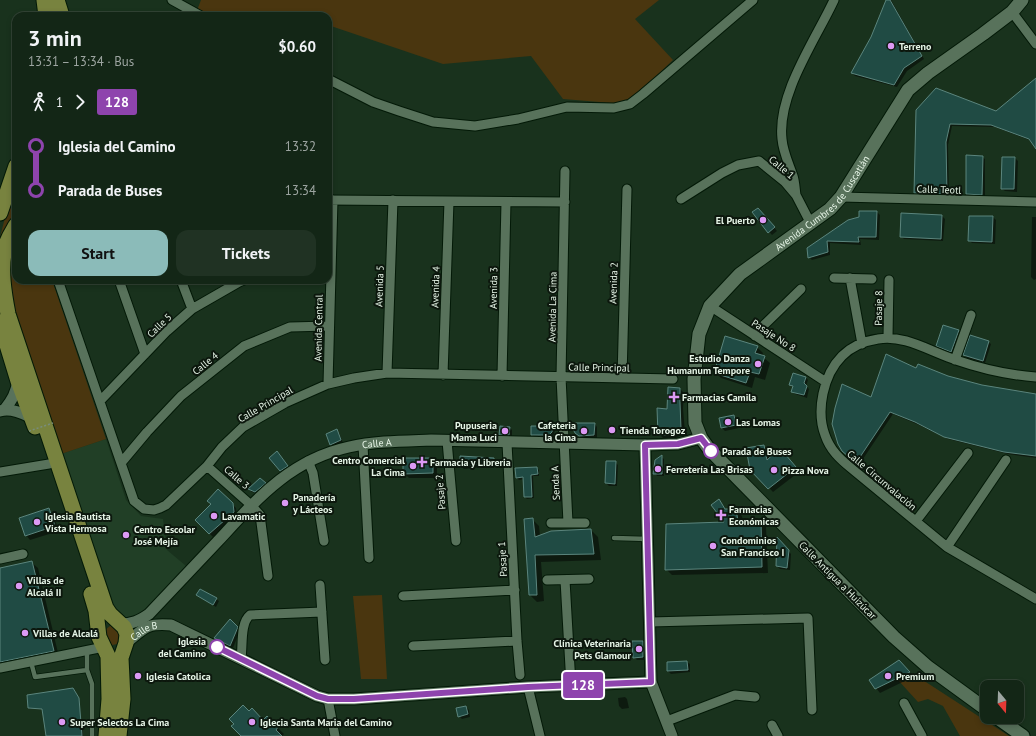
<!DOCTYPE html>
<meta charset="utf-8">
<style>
body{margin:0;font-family:"PT Sans",sans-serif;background:#203223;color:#f1f3f6;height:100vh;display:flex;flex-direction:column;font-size:15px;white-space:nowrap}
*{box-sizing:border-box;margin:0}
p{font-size:13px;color:#9da5a1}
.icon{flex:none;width:22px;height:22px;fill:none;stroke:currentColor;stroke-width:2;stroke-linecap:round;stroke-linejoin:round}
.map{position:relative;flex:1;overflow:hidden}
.details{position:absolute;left:12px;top:12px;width:320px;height:272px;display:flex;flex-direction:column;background:#132616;border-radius:12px;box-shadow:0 2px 6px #0003,0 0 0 1px #324335}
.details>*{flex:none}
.badge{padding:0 8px;border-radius:3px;font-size:14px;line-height:26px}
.needle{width:26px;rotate:161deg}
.tools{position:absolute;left:980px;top:680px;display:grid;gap:8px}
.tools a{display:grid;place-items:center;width:44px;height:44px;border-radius:8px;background:#132616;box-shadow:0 2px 6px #0003,0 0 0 1px #324335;font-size:20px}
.map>.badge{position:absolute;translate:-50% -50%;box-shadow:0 0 0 2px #fff}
.legs{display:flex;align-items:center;gap:6px;height:44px;padding:0 16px;font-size:13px}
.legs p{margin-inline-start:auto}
.overview{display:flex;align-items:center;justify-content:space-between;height:68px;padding:0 16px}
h1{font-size:22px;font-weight:600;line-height:30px}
.action{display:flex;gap:8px;margin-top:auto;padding:8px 16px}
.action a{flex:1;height:46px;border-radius:12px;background:#8bbbb9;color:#111;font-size:16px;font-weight:600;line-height:46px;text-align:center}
.action a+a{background:#203223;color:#f1f3f6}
ul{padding:0 16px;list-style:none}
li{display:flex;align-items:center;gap:14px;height:44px;font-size:15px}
li i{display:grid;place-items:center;width:6px;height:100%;margin:0 5px;background:currentColor}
li i::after{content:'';width:10px;height:10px;margin:-5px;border:3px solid;border-radius:50%;background:#132616}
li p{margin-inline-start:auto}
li:first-child i{background:linear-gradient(#0000 50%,currentColor 0)}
li:last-child i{background:linear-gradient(currentColor 50%,#0000 0)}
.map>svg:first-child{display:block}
.built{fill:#213f26}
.green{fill:#4a360f}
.shadow{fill:#0007}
.building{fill:#204b44;stroke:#5b857d}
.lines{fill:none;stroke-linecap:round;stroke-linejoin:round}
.service-casing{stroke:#031907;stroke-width:6}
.minor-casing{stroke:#031907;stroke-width:11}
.tertiary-casing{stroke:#031907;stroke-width:13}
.secondary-casing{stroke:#031907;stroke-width:15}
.trunk-casing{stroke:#031907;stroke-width:17}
.service{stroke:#58725b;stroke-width:4.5}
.minor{stroke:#58725b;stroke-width:9}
.tertiary{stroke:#58725b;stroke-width:11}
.secondary{stroke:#58725b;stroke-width:13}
.trunk{stroke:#78833f;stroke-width:15}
.path-bridge{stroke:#798d7c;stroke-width:1.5;stroke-dasharray:2 2;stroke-linecap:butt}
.line-1-casing{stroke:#fff;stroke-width:9}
.line-1{stroke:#8e44ad;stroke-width:6}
.poi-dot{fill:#dc99f4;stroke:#0c170d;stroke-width:1.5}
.stop-1-dot{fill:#fff;stroke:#8e44ad;stroke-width:2}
.labels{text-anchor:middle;stroke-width:4;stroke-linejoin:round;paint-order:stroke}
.poi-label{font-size:10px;font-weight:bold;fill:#e5f4e6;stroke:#0c170d;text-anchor:start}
.street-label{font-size:10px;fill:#e5f4e6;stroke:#0c170d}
.stop-label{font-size:10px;font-weight:bold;fill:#e5f4e6;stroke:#0c170d;text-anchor:start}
</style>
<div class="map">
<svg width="1036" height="736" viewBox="0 0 1036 736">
<rect width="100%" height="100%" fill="#19321d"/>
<path class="built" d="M106 439 126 500 141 516 163 519 167 550 186 566 147 608 133 618 125 622 112 611 61 454Z"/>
<path class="green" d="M201 0H659L635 19 673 60 630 101 612 103 563 99 531 56 443 64 328 25V16H201L196 13Z
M16 184V214L13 216 0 237 6 214Z
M16 248V280H52L106 439 61 454 14 313 8 278 10 264Z
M382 595 387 679H361L353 596Z
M110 626H113L122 630 118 644 112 645 107 642 105 630Z
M912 673 1009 736H960L943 706 928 699 918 702 898 680Z"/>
<path class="shadow" d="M887 0H891L924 59 907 71 897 87 855 76 852 73 872 37Z
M1036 80V147L1032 141 995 127 952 126 948 145 949 196 918 195 915 192 917 110 996 112Z
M982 157 985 159V197H969L967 194Z
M1015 158 1018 161 1017 192 1005 191 1002 189Z
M761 212 777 231 772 235 753 213Z
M877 212 880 215 879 240 860 239 861 245 830 243V255L812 260 809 257 808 248Z
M902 214 942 216 945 219 943 241 904 239 901 236Z
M993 217 996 220 995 244 972 243 969 240Z
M1032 217H1036V279L1034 280 1031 277Z
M943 326 959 331 962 334 954 354 940 348 937 345Z
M988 342 991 344 985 363 967 358 964 355Z
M757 347 763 353 762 356 770 363 765 380 755 377 752 388 721 378 715 372Z
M917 369 981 386 1036 394V458L1008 454 948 439 919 425 893 414 859 465 846 452 872 398Z
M805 377 808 380 806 386 809 389 807 398 795 394 792 392 793 388 790 384Z
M680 389 684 393 683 408 685 433 674 439 663 438 659 434 668 410Z
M734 416 737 419 739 428 725 431 722 428Z
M595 424 597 427V438H583L579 436Z
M553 427 555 430 554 434 551 437H534L532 435Z
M510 428 512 430V437H503L500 434Z
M336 431 339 433 343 443 334 447 331 444Z
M764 446 768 450 770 459 784 454 799 472 773 492 751 469Z
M280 456 290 469 284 474 270 458Z
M661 457 664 459V476H657L655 473Z
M433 459 437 463V478H409L404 473Z
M494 459 497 462V465L464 469 461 466Z
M615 462 618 465 617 486H609L606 483Z
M537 468 539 470V476H533L534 498 527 499 525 497 524 479 519 480 517 478Z
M265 483 268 486 258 494 252 492 249 489Z
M218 490 236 508 237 516 213 537 196 520 213 504Z
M718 500 727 510H736L742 516 743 522 760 521 766 527 768 573 672 575 666 569 726 522Z
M49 510 53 514 59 531 30 540 26 535Z
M532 519 539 526 540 536 591 530 598 537 601 560 541 562 544 601 537 602 530 595Z
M778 539 791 554 790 570 780 569 777 566Z
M31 562 38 568 59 657 0 672V569Z
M197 595 216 599 219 601 216 607Z
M230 620 240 630 233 648 218 641 215 638Z
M643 642 645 645 646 660H637L634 657Z
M687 662 690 664V672L671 674 668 671Z
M899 662 913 677 880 693 876 688Z
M74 691 79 700 83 736H47L43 709H30L29 708Z
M625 697 627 699 629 708 622 709 619 706 618 698Z
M466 707 469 710 470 717 462 719 459 716Z
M249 712 263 721 267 717 284 734 282 736H242Z"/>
<path class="building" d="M886 0H890L922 56 904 68 894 85 851 73 871 37Z
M1036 78V149L1029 139 991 125 950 124 946 142 947 194 914 193 916 110 936 88 996 111Z
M966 155 983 156 982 195 966 194Z
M1002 157H1015L1014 189H1001Z
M758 208 775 227 768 233 752 212Z
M859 211H877L876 237H858L859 242 827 241 828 252 808 258 807 248 848 220 859 217Z
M901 213 942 215 941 239 900 237Z
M969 216H993L992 242 968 241Z
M943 325 959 330 951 352 936 346Z
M970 335 989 341 983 361 963 355Z
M725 336 758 346 755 353 765 356 759 374 750 372 746 383 714 373Z
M886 354 916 368 918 364 948 376 982 385 1036 394V456L1004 452 944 437 915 422 890 412 856 463 842 451 838 444 832 424 835 408 842 384 871 397Z
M793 373 806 377 804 383 807 386 804 395 791 392 793 386 789 385Z
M668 387 680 388V403L681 429 670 435H658L657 408 667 409Z
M734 415 736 425 721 428 719 418Z
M573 423H595L594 435 579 436 575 433 573 429Z
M500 426 510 427 509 435H499Z
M531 426H553L552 432 549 435H531Z
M337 429 341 440 330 445 326 434Z
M764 445 767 460 780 448 796 467 768 489 750 470 746 448Z
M277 451 288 466 280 471 269 458Z
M662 455V474H653L655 460Z
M460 456 494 458V462L460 467Z
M403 458H433V473L403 474Z
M606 461H616L615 484 605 483Z
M537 467 538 474 531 475V477L532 497H524L523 477 516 478 515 468Z
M260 478 266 483 255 492 248 489Z
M218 489 233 503 234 512 209 534 195 520 211 504 207 501Z
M719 499 725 509H736L738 521 761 520 762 567 665 570 666 524 724 522 711 505Z
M49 508 55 526 25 536 19 518Z
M533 518 535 537 551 531 591 529 594 554 535 555 537 595H529L524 519Z
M777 537 789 550 787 568 776 566Z
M32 561 54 651 0 662V568Z
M200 589 217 598 213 605 196 595Z
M230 619 238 627 230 646 214 638Z
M632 641H643V657L633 658Z
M899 660 910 672 875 689 869 680Z
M687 661 688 670 667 671V662Z
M73 688 79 698 82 736H46L42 709 28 708 27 695Z
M243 705 249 711 252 708 263 720 267 716 278 727 276 730 282 736H241L231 726 234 724 229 719Z
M466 706 468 714 458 717 456 708Z"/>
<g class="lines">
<defs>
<path id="service" d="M614 538 648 539
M87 650V670L92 684V736
M31 662 35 677 87 670"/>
<path id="minor" d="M172 0 201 16
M1012 12 1036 44
M328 79 373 102 399 111 433 122 475 126 518 119 567 107 614 108 630 104 643 94 753 0
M565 171 561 377 568 523
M796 195C795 189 795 182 793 176 789 164 783 152 782 139 777 94 816 39 834 0
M841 197 1036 202
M681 199 722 173 738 165 759 161 785 182 796 195 811 224
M328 200 565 202
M834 278 872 279
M850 278 862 344
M58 280 134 501 144 509 154 510 160 508 166 505 207 466 222 447 243 427 285 403 328 384 354 378 387 373 673 379
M119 280 145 354
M181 280 192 309
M710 306 826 382
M755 336 764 325 801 289
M888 337 889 280
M955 360 971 315
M387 373 393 200
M443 375 449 201
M502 376 506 202
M1036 377C1009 375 982 369 956 360 931 352 904 334 878 339 865 341 851 347 842 356 823 375 816 411 825 435 830 450 840 459 851 468L947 547 1036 599
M622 378 627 189
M328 384 333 200
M100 401 167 331 192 309 239 282 244 280
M447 441 456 541
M507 443 517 641 520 675
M363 445 369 558
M308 461 313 473 324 541
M121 463 147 432 181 396 244 346 290 327 329 326
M207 466 251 505 260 515 268 576
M0 472 49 464
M916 521 968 453
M551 523H585
M947 547 1006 460
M0 559 23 554
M547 580 589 579
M565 580 571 685
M320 585 325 660
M403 596 515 590
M650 622 808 618 812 710
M413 646 517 641
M241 658C243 646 240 623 250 615L322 612
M0 668 104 647
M528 687 540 736
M328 699 335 736
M904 703 922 736
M667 721 735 695 755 697
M772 725 778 736"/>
<g id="tertiary">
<path d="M5 409C12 400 16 393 18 381"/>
<path d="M0 411C11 408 22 413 32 418"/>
<path d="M645 445 651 682 672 736"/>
<path id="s1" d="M120 624C132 624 139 621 149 614 172 590 195 565 218 541 257 499 290 460 349 447 376 441 404 441 431 440L645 445 678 444 701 438"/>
<path id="s2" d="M126 643C145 628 145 623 171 625L317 696 328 699H354L528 687 651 682"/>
</g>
<g id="secondary">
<path id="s3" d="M987 710 928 667 894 637 709 449 701 438 695 423 694 379 699 334 710 306 740 274 830 209 841 197 908 90 928 73 983 34 1012 12 1022 0"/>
<path d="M996 717 1023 736"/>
</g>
<path id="trunk" d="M44 0 46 16
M57 0 62 16
M0 213 16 166
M16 225C12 232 7 239 5 248 0 269 4 293 8 314L106 608 110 614 124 627 127 634 126 643 121 658 123 699 119 736
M0 322 18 381 35 427
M91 594 96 611 99 637 108 656 109 699 106 736"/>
</defs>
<use href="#service" class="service-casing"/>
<use href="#minor" class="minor-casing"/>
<use href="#tertiary" class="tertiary-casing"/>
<use href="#secondary" class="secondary-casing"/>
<use href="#trunk" class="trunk-casing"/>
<use href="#service" class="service"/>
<use href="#minor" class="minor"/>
<use href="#tertiary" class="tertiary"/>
<use href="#secondary" class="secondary"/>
<use href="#trunk" class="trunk"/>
<path class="path-bridge" d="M29 431 53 423"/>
</g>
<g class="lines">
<defs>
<path id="line-1" d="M217 647 317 696 328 699H354L528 687 651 682 645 445 678 444 701 438 711 451"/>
</defs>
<use href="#line-1" class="line-1-casing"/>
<use href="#line-1" class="line-1"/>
</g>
<g class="poi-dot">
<circle cx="891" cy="46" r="4"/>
<circle cx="763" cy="220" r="4"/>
<circle cx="758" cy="364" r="4"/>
<path d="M672 391h4v4h4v4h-4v4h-4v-4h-4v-4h4z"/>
<circle cx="728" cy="422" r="4"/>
<circle cx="612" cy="430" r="4"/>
<circle cx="505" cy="431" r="4"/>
<circle cx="584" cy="431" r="4"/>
<path d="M420 456h4v4h4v4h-4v4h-4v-4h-4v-4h4z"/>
<circle cx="413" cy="466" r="4"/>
<circle cx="658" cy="469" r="4"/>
<circle cx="774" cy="470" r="4"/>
<circle cx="285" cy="503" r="4"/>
<path d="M719 509h4v4h4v4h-4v4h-4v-4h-4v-4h4z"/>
<circle cx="214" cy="516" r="4"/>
<circle cx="37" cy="522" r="4"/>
<circle cx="126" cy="535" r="4"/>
<circle cx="713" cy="546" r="4"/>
<circle cx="19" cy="586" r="4"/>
<circle cx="25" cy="633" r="4"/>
<circle cx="639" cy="649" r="4"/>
<circle cx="138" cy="676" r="4"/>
<circle cx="888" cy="676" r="4"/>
<circle cx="62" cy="722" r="4"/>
<circle cx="252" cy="722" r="4"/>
</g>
<g class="stop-1-dot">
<circle cx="711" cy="451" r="7"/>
<circle cx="217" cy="647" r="7"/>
</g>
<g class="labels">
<g class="poi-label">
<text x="899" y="50">Terreno</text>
<text x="755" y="224" text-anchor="end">El Puerto</text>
<text x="750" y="362" text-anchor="end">Estudio Danza<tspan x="750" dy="12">Humanum Tempore</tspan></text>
<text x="682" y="401">Farmacias Camila</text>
<text x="736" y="426">Las Lomas</text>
<text x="497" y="429" text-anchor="end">Pupuseria<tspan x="497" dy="12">Mama Luci</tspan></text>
<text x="576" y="429" text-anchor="end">Cafeteria<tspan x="576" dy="12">la Cima</tspan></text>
<text x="620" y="434">Tienda Torogoz</text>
<text x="405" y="464" text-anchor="end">Centro Comercial<tspan x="405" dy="12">La Cima</tspan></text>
<text x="430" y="466">Farmacia y Libreria</text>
<text x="666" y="473">Ferretería Las Brisas</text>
<text x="782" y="474">Pizza Nova</text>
<text x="293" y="501">Panadería<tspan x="293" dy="12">y Lácteos</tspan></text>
<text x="729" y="513">Farmacias<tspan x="729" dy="12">Económicas</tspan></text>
<text x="45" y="520">Iglesia Bautista<tspan x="45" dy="12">Vista Hermosa</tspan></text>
<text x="222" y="520">Lavamatic</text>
<text x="134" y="533">Centro Escolar<tspan x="134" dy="12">José Mejía</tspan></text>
<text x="721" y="544">Condominios<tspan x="721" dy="12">San Francisco I</tspan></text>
<text x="27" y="584">Villas de<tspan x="27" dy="12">Alcalá II</tspan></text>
<text x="33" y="637">Villas de Alcalá</text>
<text x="631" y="647" text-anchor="end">Clínica Veterinaria<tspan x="631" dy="12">Pets Glamour</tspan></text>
<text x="146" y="680">Iglesia Catolica</text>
<text x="896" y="680">Premium</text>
<text x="70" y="726">Super Selectos La Cima</text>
<text x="260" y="726">Iglecia Santa Maria del Camino</text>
</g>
<g class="street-label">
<text transform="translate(782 167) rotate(40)" y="4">Calle 1</text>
<text transform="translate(939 189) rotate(2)" y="4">Calle Teotl</text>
<text dy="4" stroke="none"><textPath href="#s3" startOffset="685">Avenida Cumbres de Cuscatlán</textPath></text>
<text transform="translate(613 283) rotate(-88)" y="4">Avenida 2</text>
<text transform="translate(379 286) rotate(-88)" y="4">Avenida 5</text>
<text transform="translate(435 287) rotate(-88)" y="4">Avenida 4</text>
<text transform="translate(493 288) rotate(-89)" y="4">Avenida 3</text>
<text transform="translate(552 307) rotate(-89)" y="4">Avenida La Cima</text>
<text transform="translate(878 308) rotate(-89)" y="4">Pasaje 8</text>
<text transform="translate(159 325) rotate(-44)" y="4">Calle 5</text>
<text transform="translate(318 328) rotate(-89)" y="4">Avenida Central</text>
<text transform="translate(774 335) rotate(33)" y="4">Pasaje No 8</text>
<text transform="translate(205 363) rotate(-39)" y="4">Calle 4</text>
<text transform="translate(599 367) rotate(1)" y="4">Calle Principal</text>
<text transform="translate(265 404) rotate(-30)" y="4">Calle Principal</text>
<text dy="4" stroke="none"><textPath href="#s1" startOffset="324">Calle A</textPath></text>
<text transform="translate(237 477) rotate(41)" y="4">Calle 3</text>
<text transform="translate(882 480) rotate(40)" y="4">Calle Circunvalación</text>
<text transform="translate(555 483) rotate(-93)" y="4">Senda A</text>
<text transform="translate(440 492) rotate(-95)" y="4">Pasaje 2</text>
<text transform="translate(502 559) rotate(-93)" y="4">Pasaje 1</text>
<text transform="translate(838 580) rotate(45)" y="4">Calle Antigua a Huizúcar</text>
<text dy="4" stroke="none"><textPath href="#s2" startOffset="22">Calle B</textPath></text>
</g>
<g class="stop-label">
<text x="722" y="455">Parada de Buses</text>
<text x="206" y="645" text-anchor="end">Iglesia<tspan x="206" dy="12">del Camino</tspan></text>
</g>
</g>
</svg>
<div class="tools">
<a><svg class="needle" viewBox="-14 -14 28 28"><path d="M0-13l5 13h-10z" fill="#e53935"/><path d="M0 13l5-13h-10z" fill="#9da5a1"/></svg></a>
</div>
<b class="badge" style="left:583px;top:685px;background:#8e44ad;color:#fff">128</b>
<section class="details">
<div class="overview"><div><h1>3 min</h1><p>13:31 – 13:34 · Bus</p></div><b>$0.60</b></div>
<div class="legs"><svg class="icon" aria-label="walk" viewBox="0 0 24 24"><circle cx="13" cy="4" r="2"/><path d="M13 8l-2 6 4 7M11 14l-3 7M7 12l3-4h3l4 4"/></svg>1<svg class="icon" aria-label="forward" viewBox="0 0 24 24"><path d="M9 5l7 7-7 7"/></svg><b class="badge" style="background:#8e44ad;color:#fff">128</b></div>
<ul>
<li><i style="color:#8e44ad"></i><b>Iglesia del Camino</b><p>13:32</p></li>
<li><i style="color:#8e44ad"></i><b>Parada de Buses</b><p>13:34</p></li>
</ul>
<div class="action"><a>Start</a><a>Tickets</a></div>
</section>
</div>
